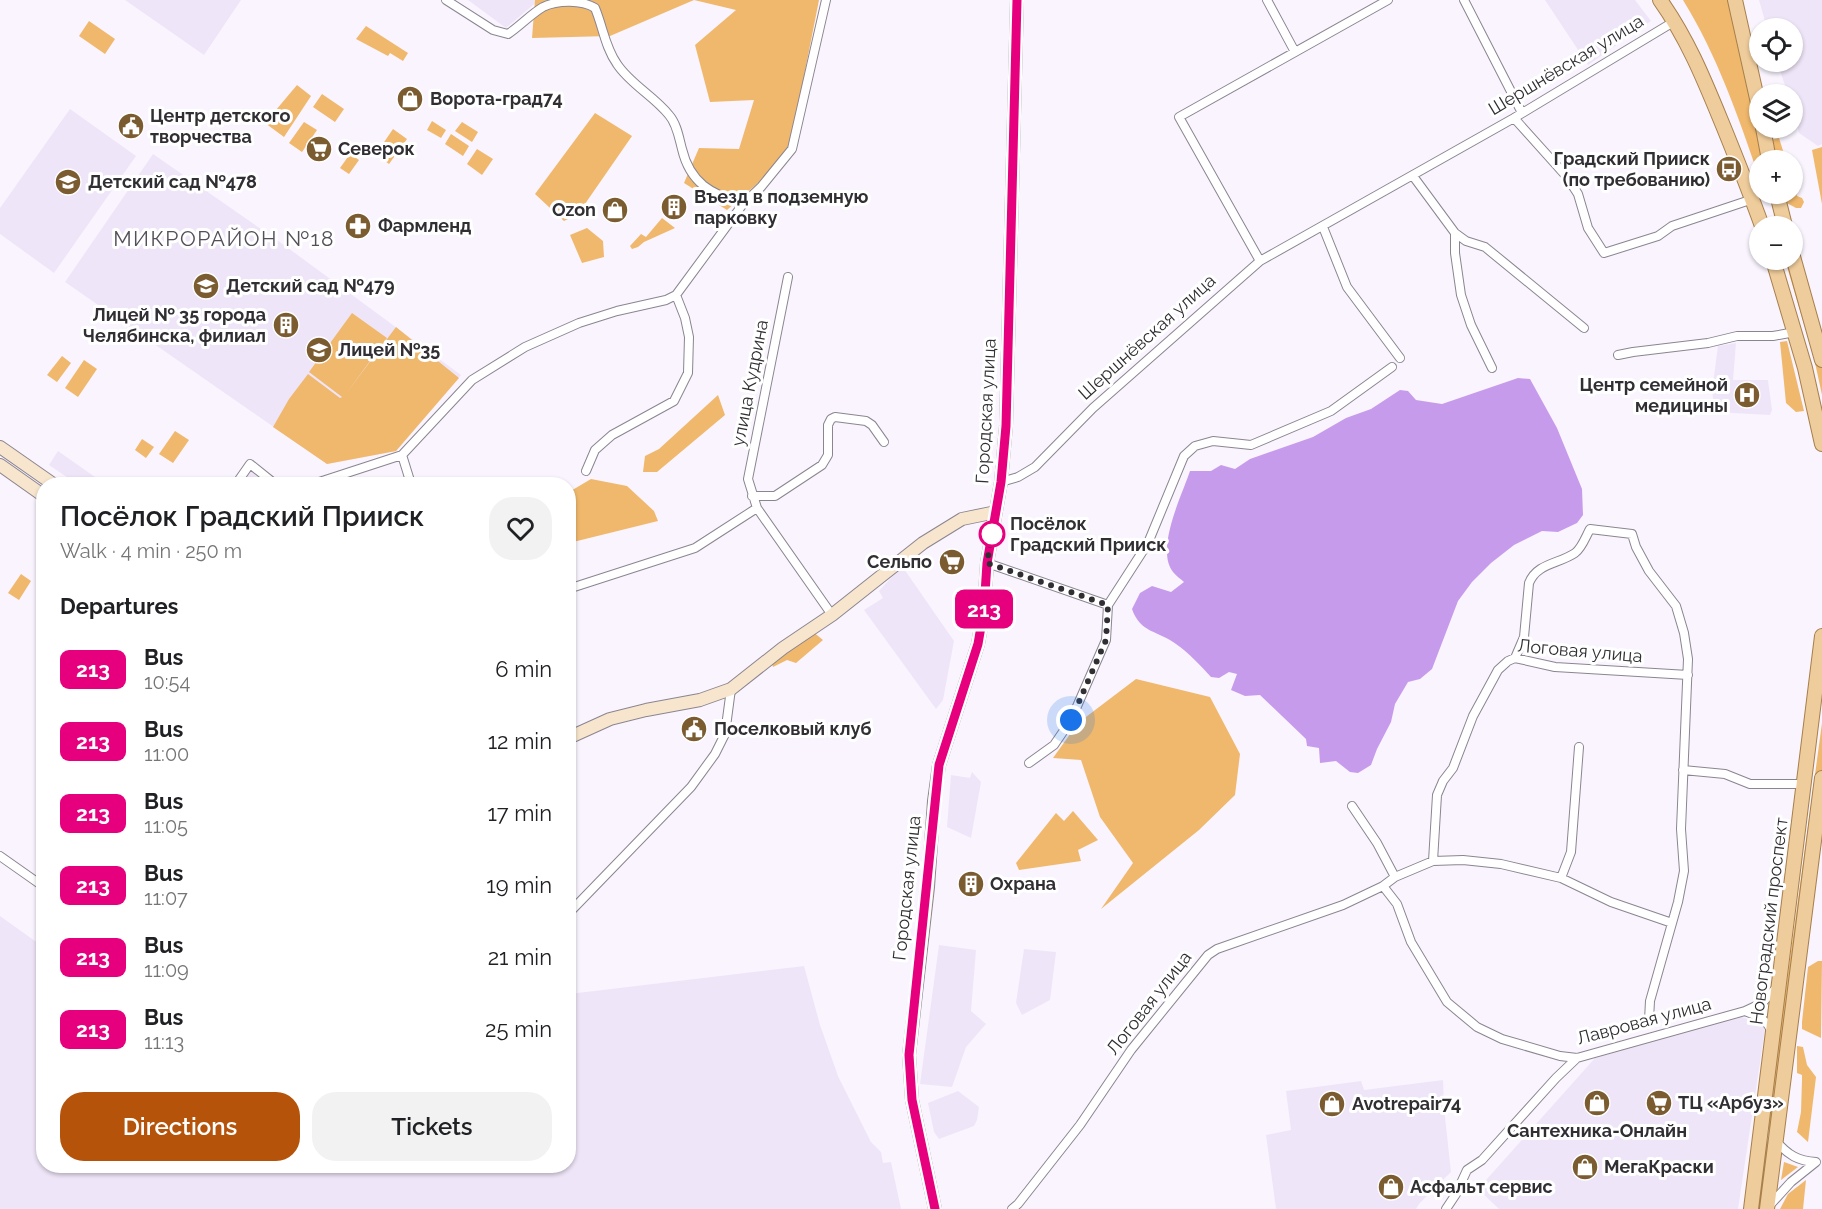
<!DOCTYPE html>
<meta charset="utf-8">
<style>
body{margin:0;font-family:Raleway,sans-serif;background:#f2f2f2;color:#202124;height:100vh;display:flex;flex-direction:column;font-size:22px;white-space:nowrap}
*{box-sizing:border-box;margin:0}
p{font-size:20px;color:#757577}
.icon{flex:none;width:33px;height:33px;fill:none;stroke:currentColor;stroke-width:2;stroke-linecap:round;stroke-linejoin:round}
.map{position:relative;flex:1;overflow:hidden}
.drawer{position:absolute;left:36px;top:477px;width:540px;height:696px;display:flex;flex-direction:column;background:#fff;border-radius:24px;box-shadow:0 2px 4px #0004}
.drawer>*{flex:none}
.badge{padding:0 12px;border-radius:9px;font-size:21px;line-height:39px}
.tools{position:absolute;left:1749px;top:18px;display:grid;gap:12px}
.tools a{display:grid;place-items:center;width:54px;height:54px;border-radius:50%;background:#fff;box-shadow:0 2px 4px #0004;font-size:30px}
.you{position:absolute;width:30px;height:30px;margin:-15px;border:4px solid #fff;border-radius:50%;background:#1a73e8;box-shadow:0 0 0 9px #1a73e833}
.map>.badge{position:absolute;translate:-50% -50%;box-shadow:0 0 0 3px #fff}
h2{padding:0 24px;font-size:22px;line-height:54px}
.round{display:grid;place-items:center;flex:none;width:63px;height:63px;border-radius:24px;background:#f2f2f2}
.headline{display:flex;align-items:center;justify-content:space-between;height:102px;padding:0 24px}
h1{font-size:28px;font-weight:600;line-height:45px}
.button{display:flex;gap:12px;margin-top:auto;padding:12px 24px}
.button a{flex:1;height:69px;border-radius:24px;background:#b45309;color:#fff;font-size:24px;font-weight:600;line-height:69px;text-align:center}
.button a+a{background:#f2f2f2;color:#202124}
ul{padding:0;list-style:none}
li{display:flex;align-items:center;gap:18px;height:72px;padding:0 24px}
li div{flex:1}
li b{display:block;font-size:22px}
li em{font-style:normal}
li .badge{min-width:66px;font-weight:700;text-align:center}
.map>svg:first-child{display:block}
.built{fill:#efe5f8}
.green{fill:#f0b86c}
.water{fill:#c79beb}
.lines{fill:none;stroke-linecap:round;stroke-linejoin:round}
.street-casing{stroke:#8b8590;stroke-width:10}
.secondary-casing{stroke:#8b8590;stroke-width:14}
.primary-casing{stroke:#a67f4c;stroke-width:16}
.street{stroke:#fff;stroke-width:8}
.secondary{stroke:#f7e6cd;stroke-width:12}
.primary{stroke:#efcc9b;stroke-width:14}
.line-casing{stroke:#fff;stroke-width:14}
.line{stroke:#e6007e;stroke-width:9}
.walk{stroke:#312f33;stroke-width:6;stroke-dasharray:0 10.8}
.stop-dot{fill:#fff;stroke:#e6007e;stroke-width:3}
.labels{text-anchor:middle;stroke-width:6;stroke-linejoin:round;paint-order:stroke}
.street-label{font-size:18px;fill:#312f33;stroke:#fff}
.poi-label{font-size:18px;font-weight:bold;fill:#312f33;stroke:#fff;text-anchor:start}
.stop-label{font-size:18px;font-weight:bold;fill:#312f33;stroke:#fff;text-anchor:start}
.quarter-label{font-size:21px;letter-spacing:1.5px;fill:#544f59;stroke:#fff}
</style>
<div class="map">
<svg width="1822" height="1209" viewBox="0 0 1822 1209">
<rect width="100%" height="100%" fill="#f9f4fe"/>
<path class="built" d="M125 0H241L204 55Z
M468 0H539L506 28Z
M1545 0H1635L1651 21 1588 65Z
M1759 0H1822V144L1818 146 1799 133 1793 110 1792 94H1788L1777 62H1792V28H1767Z
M70 109 136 156 54 273 0 234V208Z
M153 154 284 245 461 375 396 451 327 464 65 282Z
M1736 343 1733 380H1768L1772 410 1770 415 1715 412 1712 391 1718 346Z
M58 451 105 484H77L49 465Z
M245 466 270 484H230Z
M902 566 954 641 943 700 936 709 864 610 883 598 879 591Z
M972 772 981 782 971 838 947 827 951 775 970 778Z
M0 916 42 946 43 944 44 1166H568L569 994 804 966 820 1025 838 1076 871 1142 881 1152 883 1163 891 1162 901 1209H0Z
M939 945 976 950 971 1011 986 1024 966 1047 952 1087 920 1084Z
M1024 949 1056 952 1050 1000 1022 1015 1016 1003Z
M1739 1016 1762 1024 1765 1029 1738 1209H1499L1478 1189 1595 1058Z
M1443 1080 1444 1108 1451 1172 1419 1204 1416 1209H1276L1266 1135 1291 1130 1286 1091 1361 1081 1364 1090Z
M958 1091 979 1107 977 1120 974 1126 939 1139 934 1132 928 1103Z"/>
<path class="green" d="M535 0H819L788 157 727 210 684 183 699 148 739 149 754 100 710 102 695 45 736 10 694 0 610 36 532 38Z
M1683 0H1733L1765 160H1760L1759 177C1738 116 1717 55 1683 0Z
M89 21 115 39 105 54 79 36Z
M366 26 408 53 403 61 390 53 388 56 356 39Z
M297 85 311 96 284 137 265 123Z
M322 94 344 109 335 122 313 107Z
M595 113 632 136 578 214 564 221 535 194Z
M432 121 446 130 441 138 427 130Z
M304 122 317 130 302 152 289 143Z
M462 122 478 132 472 142 455 131Z
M393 129 407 139 389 164 376 154Z
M451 134 469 146 463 156 445 144Z
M1779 138 1786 160H1775L1770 140Z
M1822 147V204L1812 150Z
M477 149 493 159 482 175 467 164Z
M350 154 359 160 349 174 340 168Z
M1793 182 1797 196 1802 198 1804 202 1801 208H1796L1785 202 1782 194H1792Z
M662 218 675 228 644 242 638 247 632 249 630 246 641 234 646 237Z
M587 228 603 241 604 257 582 263 570 235Z
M1785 260H1792L1822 365V395L1814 358Z
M352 313 387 338 345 395 396 327 459 378 396 451 327 464 273 427 289 399 308 374 340 398 342 397 309 372Z
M1787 341 1804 411 1796 412 1786 403 1780 342Z
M62 356 71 363 57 382 47 375Z
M84 360 97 369 78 397 65 388Z
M718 395 725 415 657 472H643L645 456 659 449Z
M175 431 189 440 173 463 159 454Z
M142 439 154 447 146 458 135 450Z
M591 479 627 486 654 511 658 521 569 543V492Z
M21 574 31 581 19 600 8 593Z
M812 631 823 640 796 663 787 660 773 667 771 661Z
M1136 679 1210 697 1240 754 1235 795 1199 830 1101 909 1133 863 1100 817 1081 760 1053 758 1078 723Z
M1822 723V771L1774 1130 1767 1128Z
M1073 811 1098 840 1078 850 1081 861 1019 870 1016 863 1056 813 1064 821Z
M1818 961H1822L1821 1038 1802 1029V1022L1808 967Z
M1797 1046 1803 1047 1807 1065 1816 1077 1808 1142 1797 1132 1801 1112 1802 1080V1075L1797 1073Z
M1766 1141 1771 1142 1763 1209H1757Z
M1784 1162 1798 1167 1781 1180Z
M1806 1180 1803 1209H1780L1788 1194Z"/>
<path class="water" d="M1518 378 1530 379 1557 428 1582 489 1583 515 1577 523 1558 532 1542 531 1514 545 1491 563 1472 582 1458 601 1432 669 1420 679 1408 682 1395 704 1391 722 1377 749 1371 765 1358 773 1350 772 1336 761 1320 763 1319 748 1307 746 1306 739 1260 695 1245 696 1231 690 1237 674 1229 672 1219 678 1211 677C1200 665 1189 653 1176 644 1159 631 1140 633 1132 609L1140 593 1152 586 1171 592 1184 582C1181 579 1176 576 1173 572 1155 549 1182 495 1190 471H1211L1221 465 1235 469 1250 459 1313 437 1346 418 1371 409 1400 390 1408 391 1416 400 1442 404Z"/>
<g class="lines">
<defs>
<path id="street" d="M446 0 493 30 508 34C520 26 531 14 543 7 558 0 582 0 595 8 603 27 605 47 617 64 630 84 654 96 669 115 677 124 679 138 682 149 690 183 711 194 743 204
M1267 0 1295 52
M1464 0 1522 113
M1514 118 1567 177 1578 194 1588 228 1604 253 1658 236 1672 226 1753 199
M1413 176 1455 233V253L1461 295 1471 325 1492 368
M1323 227 1347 287 1400 358
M1455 233 1466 241 1485 247 1584 328
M1260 261 1179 117 1388 0
M1618 355 1633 352 1708 343 1737 336H1773L1795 332
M402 455 411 484
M586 471 595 450 612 435 674 401 688 373 689 337 685 318 676 295
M1001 482 1018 477 1035 467 1093 408 1260 261 1514 118 1675 21
M236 484 250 464 275 484
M313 484 402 455 472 380 525 347 579 323 617 311 666 300 676 295 743 204 761 187 792 149 826 0
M752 496H775L822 465 828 455V425L831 419 835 417 866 421 872 425 884 442
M757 508 832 615
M987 563 1108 605
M568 589 695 548 757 508 748 479 788 277
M1515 658 1524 637 1529 583C1537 563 1559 564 1575 553 1582 548 1586 536 1590 529L1632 534 1636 547 1649 571 1676 606 1684 633 1688 659 1681 829 1684 871 1678 902 1650 1001 1649 1020
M1029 763 1054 745 1071 720 1106 640 1108 605 1148 543 1184 456 1195 446 1213 441 1251 445 1331 411 1392 367
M1683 770 1725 774 1750 784H1804
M1352 806 1377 843 1395 877
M0 856 44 887
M1433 861 1437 795 1443 781 1453 768 1473 716 1498 670 1508 661 1515 658 1555 667 1688 675
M1561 878 1571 852 1579 747
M1383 886 1397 904 1411 942 1447 1002 1477 1027 1502 1039 1560 1056 1577 1058 1745 1011
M568 914 691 787 715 754 725 734 731 689
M1772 1033C1768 1020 1758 1016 1745 1011L1762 1003 1777 987
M1770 1205 1791 1182 1816 1162C1798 1161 1788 1155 1776 1141
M1012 1209 1018 1204 1080 1125 1131 1050 1208 955 1217 949 1343 905 1383 886 1395 877 1433 861 1463 860 1501 864 1561 878 1611 902 1672 923
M1446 1209 1456 1194 1467 1170 1482 1160 1556 1078 1577 1058"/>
<path id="secondary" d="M0 447 53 484
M0 465 44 496
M568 738 610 719 646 710 700 700 731 689 783 648 832 615 923 543 962 519 996 512
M935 1209 912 1100 909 1055 928 887 934 801 939 765 978 644 984 609 987 563 1001 482 1006 426 1017 0"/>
<path id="primary" d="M1660 0C1689 41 1705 82 1724 128 1737 160 1750 193 1762 226
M1735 0 1760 112
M1763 128 1769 160
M1777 194 1785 226
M1792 253 1822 360
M1773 260 1805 368 1822 444
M1751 1209 1822 636
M1767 1209 1822 778"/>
</defs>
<use href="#street" class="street-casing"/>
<use href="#secondary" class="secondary-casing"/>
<use href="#primary" class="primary-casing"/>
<use href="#street" class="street"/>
<use href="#secondary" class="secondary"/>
<use href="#primary" class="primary"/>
</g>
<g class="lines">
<defs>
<path id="line" d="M935 1209 912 1100 909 1055 939 765 978 644 984 609 987 563 1001 482 1006 426 1017 0"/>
</defs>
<use href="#line" class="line-casing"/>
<use href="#line" class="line"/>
<path class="walk" d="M992 534 987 563 1108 605 1106 640 1071 720"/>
</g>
<defs>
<symbol id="shop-disc" viewBox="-11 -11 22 22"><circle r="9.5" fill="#7b5c31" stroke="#fff"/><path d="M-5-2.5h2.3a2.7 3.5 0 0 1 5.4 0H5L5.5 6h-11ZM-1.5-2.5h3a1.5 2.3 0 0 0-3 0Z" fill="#fff"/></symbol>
<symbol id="civic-disc" viewBox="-11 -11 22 22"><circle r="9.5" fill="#7b5c31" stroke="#fff"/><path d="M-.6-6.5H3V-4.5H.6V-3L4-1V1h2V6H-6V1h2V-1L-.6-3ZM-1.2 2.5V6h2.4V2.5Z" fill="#fff"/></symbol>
<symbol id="supermarket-disc" viewBox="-11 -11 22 22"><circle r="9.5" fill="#7b5c31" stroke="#fff"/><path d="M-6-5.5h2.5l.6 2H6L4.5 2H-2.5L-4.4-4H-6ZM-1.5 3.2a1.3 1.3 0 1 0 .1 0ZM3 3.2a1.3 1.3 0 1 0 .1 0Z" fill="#fff"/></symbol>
<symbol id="bus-disc" viewBox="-11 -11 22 22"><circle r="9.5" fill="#7b5c31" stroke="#fff"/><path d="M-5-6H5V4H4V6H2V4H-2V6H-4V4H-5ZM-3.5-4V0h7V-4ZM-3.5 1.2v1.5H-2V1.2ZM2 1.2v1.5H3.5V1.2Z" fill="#fff"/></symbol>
<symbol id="school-disc" viewBox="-11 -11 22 22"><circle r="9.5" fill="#7b5c31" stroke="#fff"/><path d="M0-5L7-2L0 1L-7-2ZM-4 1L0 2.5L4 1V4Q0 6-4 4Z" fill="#fff"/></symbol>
<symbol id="building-disc" viewBox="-11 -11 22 22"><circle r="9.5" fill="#7b5c31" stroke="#fff"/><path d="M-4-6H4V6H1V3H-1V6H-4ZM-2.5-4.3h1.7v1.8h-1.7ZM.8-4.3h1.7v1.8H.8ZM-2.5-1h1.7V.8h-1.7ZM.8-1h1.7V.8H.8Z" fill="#fff"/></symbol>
<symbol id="pharmacy-disc" viewBox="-11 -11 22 22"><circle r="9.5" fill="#7b5c31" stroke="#fff"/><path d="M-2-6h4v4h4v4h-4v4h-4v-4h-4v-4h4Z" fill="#fff"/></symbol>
<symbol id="hospital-disc" viewBox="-11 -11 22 22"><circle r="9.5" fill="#7b5c31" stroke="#fff"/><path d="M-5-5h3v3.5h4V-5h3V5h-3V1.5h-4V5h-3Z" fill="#fff"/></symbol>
</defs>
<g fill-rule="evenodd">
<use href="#shop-disc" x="395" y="84" width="30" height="30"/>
<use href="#civic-disc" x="116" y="111" width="30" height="30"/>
<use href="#supermarket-disc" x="304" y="134" width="30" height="30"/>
<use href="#bus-disc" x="1714" y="154" width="30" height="30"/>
<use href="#school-disc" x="53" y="167" width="30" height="30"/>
<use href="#building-disc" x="659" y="192" width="30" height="30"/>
<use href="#shop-disc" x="600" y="195" width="30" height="30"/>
<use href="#pharmacy-disc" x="343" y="211" width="30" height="30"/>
<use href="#school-disc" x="191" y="271" width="30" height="30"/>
<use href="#building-disc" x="271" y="310" width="30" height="30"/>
<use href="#school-disc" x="304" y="335" width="30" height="30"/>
<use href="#hospital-disc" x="1732" y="380" width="30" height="30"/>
<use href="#supermarket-disc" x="937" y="547" width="30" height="30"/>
<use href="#civic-disc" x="679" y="714" width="30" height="30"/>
<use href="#building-disc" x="956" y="869" width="30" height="30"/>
<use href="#shop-disc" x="1582" y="1088" width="30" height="30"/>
<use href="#supermarket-disc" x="1644" y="1088" width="30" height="30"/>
<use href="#shop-disc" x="1317" y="1089" width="30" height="30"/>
<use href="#shop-disc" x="1570" y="1152" width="30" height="30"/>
<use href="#shop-disc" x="1376" y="1172" width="30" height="30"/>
</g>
<circle class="stop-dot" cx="992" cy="534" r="12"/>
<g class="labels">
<g class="street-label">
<text transform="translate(1566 65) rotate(-31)" y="6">Шершнёвская улица</text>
<text transform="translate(1147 337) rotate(-42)" y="6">Шершнёвская улица</text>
<text transform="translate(750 383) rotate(-79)" y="6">улица Кудрина</text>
<text transform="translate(986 411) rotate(-87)" y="6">Городская улица</text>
<text transform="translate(1580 651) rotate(5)" y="6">Логовая улица</text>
<text transform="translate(907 888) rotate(-84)" y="6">Городская улица</text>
<text transform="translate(1769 921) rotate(-83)" y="6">Новоградский проспект</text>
<text transform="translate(1149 1003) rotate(-52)" y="6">Логовая улица</text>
<text transform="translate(1644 1021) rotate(-15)" y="6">Лавровая улица</text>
</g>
<g class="poi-label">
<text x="430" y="105">Ворота-град74</text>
<text x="150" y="122">Центр детского<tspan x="150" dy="21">творчества</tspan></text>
<text x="338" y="155">Северок</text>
<text x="1710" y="165" text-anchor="end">Градский Прииск<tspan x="1710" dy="21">(по требованию)</tspan></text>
<text x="88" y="188">Детский сад №478</text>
<text x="694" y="203">Въезд в подземную<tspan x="694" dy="21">парковку</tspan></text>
<text x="596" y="216" text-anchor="end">Ozon</text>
<text x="378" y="232">Фармленд</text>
<text x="226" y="292">Детский сад №479</text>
<text x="266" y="321" text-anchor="end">Лицей № 35 города<tspan x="266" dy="21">Челябинска, филиал</tspan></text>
<text x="338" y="356">Лицей №35</text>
<text x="1728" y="391" text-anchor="end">Центр семейной<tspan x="1728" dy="21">медицины</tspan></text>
<text x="932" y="568" text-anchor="end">Сельпо</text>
<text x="714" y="735">Поселковый клуб</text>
<text x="990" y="890">Охрана</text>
<text x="1678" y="1109">ТЦ «Арбуз»</text>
<text x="1352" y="1110">Avotrepair74</text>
<text x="1597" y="1137" text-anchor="middle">Сантехника-Онлайн</text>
<text x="1604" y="1173">МегаКраски</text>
<text x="1410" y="1193">Асфальт сервис</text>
</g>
<g class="stop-label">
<text x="1010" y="530">Посёлок<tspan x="1010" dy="21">Градский Прииск</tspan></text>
</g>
<g class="quarter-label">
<text x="224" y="246">МИКРОРАЙОН №18</text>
</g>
</g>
</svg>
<div class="tools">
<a><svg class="icon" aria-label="locate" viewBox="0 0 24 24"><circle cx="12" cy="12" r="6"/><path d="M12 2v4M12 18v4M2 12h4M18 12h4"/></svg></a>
<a><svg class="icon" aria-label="layers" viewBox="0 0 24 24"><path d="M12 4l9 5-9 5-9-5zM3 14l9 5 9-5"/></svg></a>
<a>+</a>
<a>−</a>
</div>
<div class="you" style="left:1071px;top:720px"></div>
<b class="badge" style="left:984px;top:609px;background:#e6007e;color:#fff">213</b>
<section class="drawer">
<div class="headline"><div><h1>Посёлок Градский Прииск</h1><p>Walk · 4 min · 250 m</p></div><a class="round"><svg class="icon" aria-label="heart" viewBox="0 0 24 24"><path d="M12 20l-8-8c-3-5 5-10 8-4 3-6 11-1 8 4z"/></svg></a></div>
<h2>Departures</h2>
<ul>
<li><span class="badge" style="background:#e6007e;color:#fff">213</span><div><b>Bus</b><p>10:54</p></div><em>6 min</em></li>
<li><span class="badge" style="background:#e6007e;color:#fff">213</span><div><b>Bus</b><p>11:00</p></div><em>12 min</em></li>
<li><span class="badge" style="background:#e6007e;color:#fff">213</span><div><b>Bus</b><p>11:05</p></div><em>17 min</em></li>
<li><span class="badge" style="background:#e6007e;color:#fff">213</span><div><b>Bus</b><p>11:07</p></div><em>19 min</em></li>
<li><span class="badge" style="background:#e6007e;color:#fff">213</span><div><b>Bus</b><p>11:09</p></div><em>21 min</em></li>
<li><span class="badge" style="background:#e6007e;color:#fff">213</span><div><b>Bus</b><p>11:13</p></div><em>25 min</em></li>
</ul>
<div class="button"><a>Directions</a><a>Tickets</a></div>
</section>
</div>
